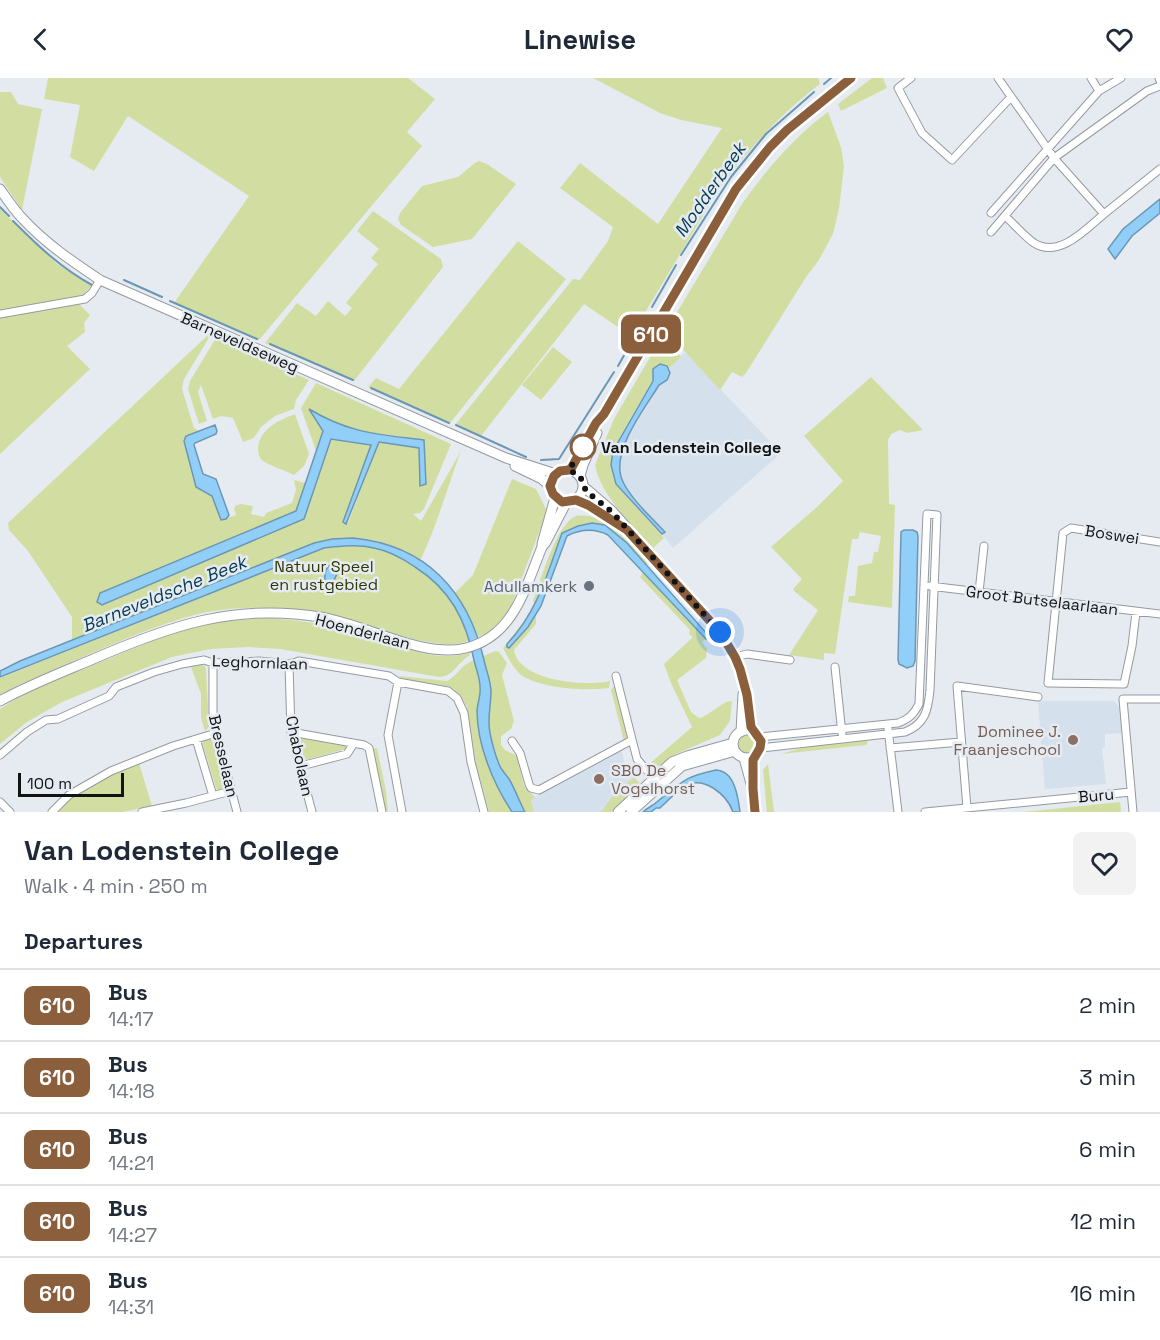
<!DOCTYPE html>
<meta charset="utf-8">
<style>
body{margin:0;font-family:"Space Grotesk",sans-serif;background:#f2f2f3;color:#1f2937;height:100vh;display:flex;flex-direction:column;font-size:22px;white-space:nowrap}
*{box-sizing:border-box;margin:0}
p{font-size:20px;color:#747a83}
.icon{flex:none;width:33px;height:33px;fill:none;stroke:currentColor;stroke-width:2;stroke-linecap:round;stroke-linejoin:round}
.map{position:relative;height:734px;overflow:hidden}
.side{display:flex;flex-direction:column;background:#fff;flex:1}
.side>*{flex:none}
.badge{padding:0 12px;border-radius:9px;font-size:21px;line-height:39px}
.scale{position:absolute;left:18px;bottom:15px;width:106px;box-sizing:border-box;padding-left:6px;border:3px solid #111315;border-top:0;font-size:16px;line-height:21px;white-space:nowrap;color:#111315;-webkit-text-stroke:4px #e5ebf1;paint-order:stroke}
.you{position:absolute;width:30px;height:30px;margin:-15px;border:4px solid #fff;border-radius:50%;background:#1a73e8;box-shadow:0 0 0 9px #1a73e833}
.map>.badge{position:absolute;translate:-50% -50%;box-shadow:0 0 0 3px #fff}
h2{padding:0 24px;font-size:22px;line-height:54px}
.round{display:grid;place-items:center;flex:none;width:63px;height:63px;border-radius:9px;background:#f2f2f3}
.summary{display:flex;align-items:center;justify-content:space-between;height:102px;padding:0 24px}
h1{font-size:28px;font-weight:700;line-height:45px}
ul{padding:0;list-style:none}
li{display:flex;align-items:center;gap:18px;height:72px;padding:0 24px;border-top:2px solid #e0e1e3}
li div{flex:1}
li b{display:block;font-size:22px}
li em{font-style:normal}
li .badge{min-width:66px;font-weight:700;text-align:center}
header{display:flex;justify-content:space-between;align-items:center;height:78px;padding:0 24px;background:#fff;font-size:27px;font-weight:700}
.map>svg:first-child{display:block}
.built{fill:#d4e0ec}
.green{fill:#d2dea1}
.water{fill:#92cff8;stroke:#6b97b4;stroke-width:1.5}
.lines{fill:none;stroke-linecap:round;stroke-linejoin:round}
.stream{stroke:#6b97b4;stroke-width:2}
.street-casing{stroke:#949aa0;stroke-width:9}
.secondary-casing{stroke:#949aa0;stroke-width:11}
.street{stroke:#fff;stroke-width:7}
.secondary{stroke:#fff;stroke-width:9}
.line-casing{stroke:#fff;stroke-width:14}
.line{stroke:#8b5e3c;stroke-width:9}
.walk{stroke:#111315;stroke-width:6;stroke-dasharray:0 10.8}
.stop-dot{fill:#fff;stroke:#8b5e3c;stroke-width:3}
.worship-dot{fill:#6b7280;stroke:#e5ebf1;stroke-width:2}
.education-dot{fill:#8d6e63;stroke:#e5ebf1;stroke-width:2}
.labels{text-anchor:middle;stroke-width:5;stroke-linejoin:round;paint-order:stroke}
.street-label{font-size:16px;fill:#111315;stroke:#e5ebf1}
.stop-label{font-size:16px;font-weight:bold;fill:#111315;stroke:#e5ebf1;text-anchor:start}
.park-label{font-size:16px;fill:#2f3604;stroke:#e5ebf1}
.worship-label{font-size:16px;fill:#5b616d;stroke:#e5ebf1;text-anchor:end}
.education-label{font-size:16px;fill:#785e54;stroke:#e5ebf1;text-anchor:end}
.water-label{font-size:18px;font-style:italic;fill:#053953;stroke:#e5ebf1}
</style>
<header><svg class="icon" aria-label="back" viewBox="0 0 24 24"><path d="M15 5l-7 7 7 7"/></svg>Linewise<svg class="icon" aria-label="heart" viewBox="0 0 24 24"><path d="M12 20l-8-8c-3-5 5-10 8-4 3-6 11-1 8 4z"/></svg></header>
<div class="map">
<svg width="1160" height="734" viewBox="0 0 1160 734">
<rect width="100%" height="100%" fill="#e5ebf1"/>
<path class="built" d="M685 274 781 375 673 470 626 411 620 398 619 380 622 369 659 307 670 295 669 290Z
M1038 623H1114L1120 630 1122 655 1105 656V669L1102 670 1106 706 1045 711Z
M621 671 625 688 634 699 611 720 602 734H534L531 721Z"/>
<path class="green" d="M48 0H408L435 21 407 54 422 68 259 262 174 225 249 118 128 38 94 93 70 79 80 27 44 21Z
M593 0H818L820 6C780 36 749 71 719 111L631 258 584 226 481 358 455 347 573 201 580 202 608 163 613 149 560 110 580 85 658 146 722 50 681 42 660 35Z
M872 0H883L887 10 841 33 838 26Z
M0 14H11L18 26 42 31 22 132 0 99Z
M828 34 841 69 844 88 839 131 833 156 819 182 806 199 746 295 742 299 732 294 720 312 675 263 664 256 742 126C767 91 794 59 828 34Z
M479 83 487 86 516 106 472 161 433 169 401 147 398 141 400 135 422 108 458 99 475 85Z
M0 131 57 186 92 207 84 216 73 220 0 233Z
M373 133 441 181 443 189 354 303 265 265 297 225 316 238 328 223 345 238 352 230 346 225 378 186 371 180 379 171 357 153Z
M518 163 566 201 450 345 368 309 376 300 399 311Z
M79 226 90 237 84 245 85 254 67 268 90 291 0 376V239Z
M208 257 210 258 184 301 182 311 194 350 199 353 186 358 201 413 212 418 221 442 236 437 234 431 235 428 241 426 253 428 251 436 264 439 266 435 292 425 296 412 294 402 305 405 296 433 211 469 102 527 304 441 331 361 371 367 343 444 348 445 379 363 419 370 420 408 424 362 353 352 329 343 310 331 323 353 316 373 301 330 316 305 451 366 424 431 420 435 413 436 421 443 461 373C447 410 437 448 420 483 384 460 356 455 314 465L72 563V539L28 473 9 452 8 445Z
M216 260 309 302 296 322 294 331 275 338 261 349 254 360 243 364 233 340 221 338 213 341 201 307 198 314 207 343 199 346 188 311 190 303Z
M660 262 670 267 681 279 669 290 667 288 653 301 616 366 611 387 616 407 664 460 653 470C633 449 600 416 595 387L614 341Z
M553 269 572 284 541 322 522 307Z
M871 299 923 352 907 355 900 352 891 356 888 362 889 426 895 427 892 530 848 524 849 518H855L858 488 872 485 874 474H878L881 458 860 454 858 461H852L835 576 824 575V582L789 577 818 532 795 514 793 511 802 501 771 469 818 428 843 403 804 358Z
M295 336 309 376 304 388 294 397C285 392 272 389 263 383 259 380 258 375 258 370 260 350 280 342 295 336Z
M512 401 536 411 547 433 512 526C504 540 495 553 479 559L455 515 473 497Z
M576 438C605 433 631 467 648 485L646 487 627 465 606 447 562 455 535 527 533 523C541 502 556 446 576 438Z
M353 467C367 469 381 470 394 476 401 478 408 484 414 488 442 506 461 529 469 562 443 579 353 540 319 535 277 528 229 527 187 539 132 555 75 583 21 606L0 617V600L323 471Z
M643 494 706 561 702 564 707 571 706 580 677 602 691 634 699 640 703 639 726 624 732 623 730 643 720 657 676 676 655 693 648 687 692 649 671 605 664 586 693 559 689 556 690 552 640 499Z
M528 535 530 536 529 540 507 566 528 549 535 538 536 539V546L514 572C518 603 586 609 610 603L609 610C585 613 542 611 521 597 514 591 507 578 503 570L526 541Z
M270 540C301 543 332 546 362 555 397 565 432 586 469 575L470 577C458 584 453 599 439 599L280 571 248 569 211 571 172 579 62 624 27 644 0 666V631L27 614 172 555 201 547 227 543Z
M496 573 499 574 507 585 502 597 514 643 511 651 501 658V667L505 672 517 678 524 708 535 719 531 722 534 734H525L508 699 502 694 489 652V632L491 613 483 578Z
M474 582C476 591 480 600 480 609 481 624 477 637 479 652 483 681 496 710 512 734H489L476 686 467 629 461 618 450 609 401 601 399 598 447 603C459 597 459 588 474 582Z
M202 587 205 588 206 592 209 649 205 653 201 640V616L191 589Z
M615 607 628 657 624 663 611 612Z
M738 666a9 9 0 1 1 18 0a9 9 0 1 1-18 0Z
M209 660 212 662 225 708 224 711 217 713 202 664 203 662Z
M300 660 346 668 347 669 346 671 305 682 298 662Z
M865 662 868 664 866 667 781 676 808 668Z
M377 670 386 713 388 734 385 731 373 671Z
M139 685 152 728 123 734H56C79 711 110 697 139 685Z
M768 686 774 734H767L763 692Z
M634 699 641 707 611 734H601L611 720Z
M1120 724 1121 734H1023Z"/>
<path class="water" d="M1160 121V135L1132 158 1115 181 1108 171 1123 151Z
M660 286 667 288 670 295 667 302 659 307C644 332 609 375 623 404 632 422 651 439 665 454L662 456 616 406 611 387 613 373 653 303V291Z
M309 331C351 356 378 356 424 362L426 406 420 408 419 370 379 364 346 446 343 444 371 367 331 361 304 441 102 527 97 524 100 515 296 433 323 353Z
M215 347 217 353 216 356 195 365 194 367 203 396 216 401 229 437 226 441 221 442 212 418 196 409 184 363 186 358Z
M592 445 605 447 627 465 708 557 706 561 608 457C594 450 581 451 567 458L541 528 528 549 509 570 507 569V566C538 533 547 496 562 455L578 448Z
M904 452H913L917 454 918 458 915 583 913 588 907 590 899 586 898 582 901 454Z
M353 460C426 467 468 513 484 582 486 592 491 603 491 614 491 627 487 641 490 655 492 665 495 676 499 686 501 692 505 695 509 701 515 711 519 723 525 734H512C493 705 477 667 477 632 478 624 481 616 480 609 480 600 476 591 474 582 466 542 450 511 415 489 402 480 390 473 374 470 358 466 341 468 324 470L0 599V593L20 583 314 465 332 461Z
M339 483C340 491 335 501 331 507H325C324 494 325 486 339 483Z
M716 692C735 693 738 719 740 734H733C727 717 704 697 685 708 676 713 668 723 660 730H656L651 734H643C648 729 653 728 658 723 683 703 684 699 716 692Z"/>
<g class="lines">
<path class="stream" d="M824 6 831 0
M0 129 9 138
M13 143C38 168 61 190 92 207
M681 177 731 99 766 56 814 14
M124 202 162 219
M170 223 257 261
M652 229 676 187
M270 266 353 302
M618 288 646 239
M371 310 449 345
M456 347 526 379
M541 382 559 381 614 294"/>
<defs>
<path id="street" d="M911 0 898 10 922 55 952 82 1011 19
M998 0 1054 80 1104 136 1160 91
M1091 0 1099 13 1121 0
M1159 0 1160 3
M991 135 1099 13
M1006 139C1015 147 1024 158 1034 165 1059 181 1086 151 1104 136
M991 154 1054 80 1147 13 1160 8
M0 236 85 221 92 215 100 202
M930 508 1160 536
M979 514 984 468
M1136 534 1132 568 1124 606 1048 605 1063 455 1071 450 1160 464
M735 579 747 576 790 582
M213 585V634L216 655 237 734
M289 586 291 654 312 734
M835 589 842 656
M616 598 637 681 656 703
M398 604 388 657 402 734
M888 651 898 734
M291 654 364 667 369 670 382 734
M759 659 898 645C909 641 914 636 919 626L927 436 937 437 930 612C928 633 925 646 905 654L761 670
M196 661 213 718
M512 663 520 675 529 706 531 710 539 712 632 662
M890 670 961 664
M0 677 27 654 46 642 58 641 109 618 116 609 154 594 182 586 204 582 213 585 259 583 289 586 299 583 389 598 398 604 448 613 457 620 464 635 471 684 484 734
M301 688 347 676 354 665
M0 724 10 734
M967 730 957 608 1038 619
M52 734 69 717 111 693 173 668 216 655
M142 734 186 725 231 713
M925 734 1131 714
M1133 734 1123 621H1160"/>
<path id="secondary" d="M0 111C7 121 14 132 23 141 45 165 73 184 100 202L506 380 556 396
M515 388 542 401 550 408
M551 408a16 16 0 1 1 32 0a16 16 0 1 1-32 0Z
M569 392 736 112 770 69 822 22 852 0
M580 398 583 387 597 355
M584 409 612 433 720 554 735 579 740 591 747 617 753 654
M576 422 588 427 620 448
M542 466 555 420
M0 623C29 607 60 595 91 582 169 548 234 525 320 539 365 546 423 581 466 570 514 558 525 510 542 469L546 464 566 425
M733 666a14 14 0 1 1 28 0a14 14 0 1 1-28 0Z
M741 654 743 616
M754 678 753 711 755 734
M744 680 752 709
M618 734 672 684 687 678 733 665
M631 734 682 688 735 673"/>
</defs>
<use href="#street" class="street-casing"/>
<use href="#secondary" class="secondary-casing"/>
<use href="#street" class="street"/>
<use href="#secondary" class="secondary"/>
</g>
<g class="lines">
<defs>
<path id="line" d="M755 734 753 711V682L760 670 761 663 751 649 747 617 740 591 735 579 720 554 627 452 588 427 576 422 562 424 553 416 550 408 554 398 560 393 569 392 572 389 596 345 604 336 736 111 770 69 787 52 851 0"/>
</defs>
<use href="#line" class="line-casing"/>
<use href="#line" class="line"/>
<path class="walk" d="M583 369 586 364 569 392 580 398 586 413 612 434 720 554"/>
</g>
<circle class="stop-dot" cx="583" cy="369" r="12"/>
<circle class="worship-dot" cx="589" cy="508" r="6"/>
<g class="education-dot">
<circle cx="1073" cy="662" r="6"/>
<circle cx="599" cy="701" r="6"/>
</g>
<g class="labels">
<g class="street-label">
<text transform="translate(240 264) rotate(24)" y="6">Barneveldseweg</text>
<text transform="translate(1112 456) rotate(9)" y="6">Boswei</text>
<text transform="translate(1042 522) rotate(7)" y="6">Groot Butselaarlaan</text>
<text transform="translate(363 553) rotate(15)" y="6">Hoenderlaan</text>
<text transform="translate(260 584) rotate(2)" y="6">Leghornlaan</text>
<text transform="translate(224 678) rotate(77)" y="6">Bresselaan</text>
<text transform="translate(300 678) rotate(78)" y="6">Chabolaan</text>
<text transform="translate(1096 717) rotate(-5)" y="6">Buru</text>
</g>
<g class="stop-label">
<text x="601" y="375">Van Lodenstein College</text>
</g>
<g class="park-label">
<text x="324" y="494">Natuur Speel<tspan x="324" dy="18">en rustgebied</tspan></text>
</g>
<g class="worship-label">
<text x="577" y="514">Adullamkerk</text>
</g>
<g class="education-label">
<text x="1061" y="659">Dominee J.<tspan x="1061" dy="18">Fraanjeschool</tspan></text>
<text x="611" y="698" text-anchor="start">SBO De<tspan x="611" dy="18">Vogelhorst</tspan></text>
</g>
<g class="water-label">
<text transform="translate(710 112) rotate(-55)" y="6">Modderbeek</text>
<text transform="translate(164 516) rotate(-22)" y="6">Barneveldsche Beek</text>
</g>
</g>
</svg>
<div class="scale">100 m</div>
<div class="you" style="left:720px;top:554px"></div>
<b class="badge" style="left:651px;top:256px;background:#8b5e3c;color:#fff">610</b>
</div>
<section class="side">
<div class="summary"><div><h1>Van Lodenstein College</h1><p>Walk · 4 min · 250 m</p></div><a class="round"><svg class="icon" aria-label="heart" viewBox="0 0 24 24"><path d="M12 20l-8-8c-3-5 5-10 8-4 3-6 11-1 8 4z"/></svg></a></div>
<h2>Departures</h2>
<ul>
<li><span class="badge" style="background:#8b5e3c;color:#fff">610</span><div><b>Bus</b><p>14:17</p></div><em>2 min</em></li>
<li><span class="badge" style="background:#8b5e3c;color:#fff">610</span><div><b>Bus</b><p>14:18</p></div><em>3 min</em></li>
<li><span class="badge" style="background:#8b5e3c;color:#fff">610</span><div><b>Bus</b><p>14:21</p></div><em>6 min</em></li>
<li><span class="badge" style="background:#8b5e3c;color:#fff">610</span><div><b>Bus</b><p>14:27</p></div><em>12 min</em></li>
<li><span class="badge" style="background:#8b5e3c;color:#fff">610</span><div><b>Bus</b><p>14:31</p></div><em>16 min</em></li>
</ul>
</section>
